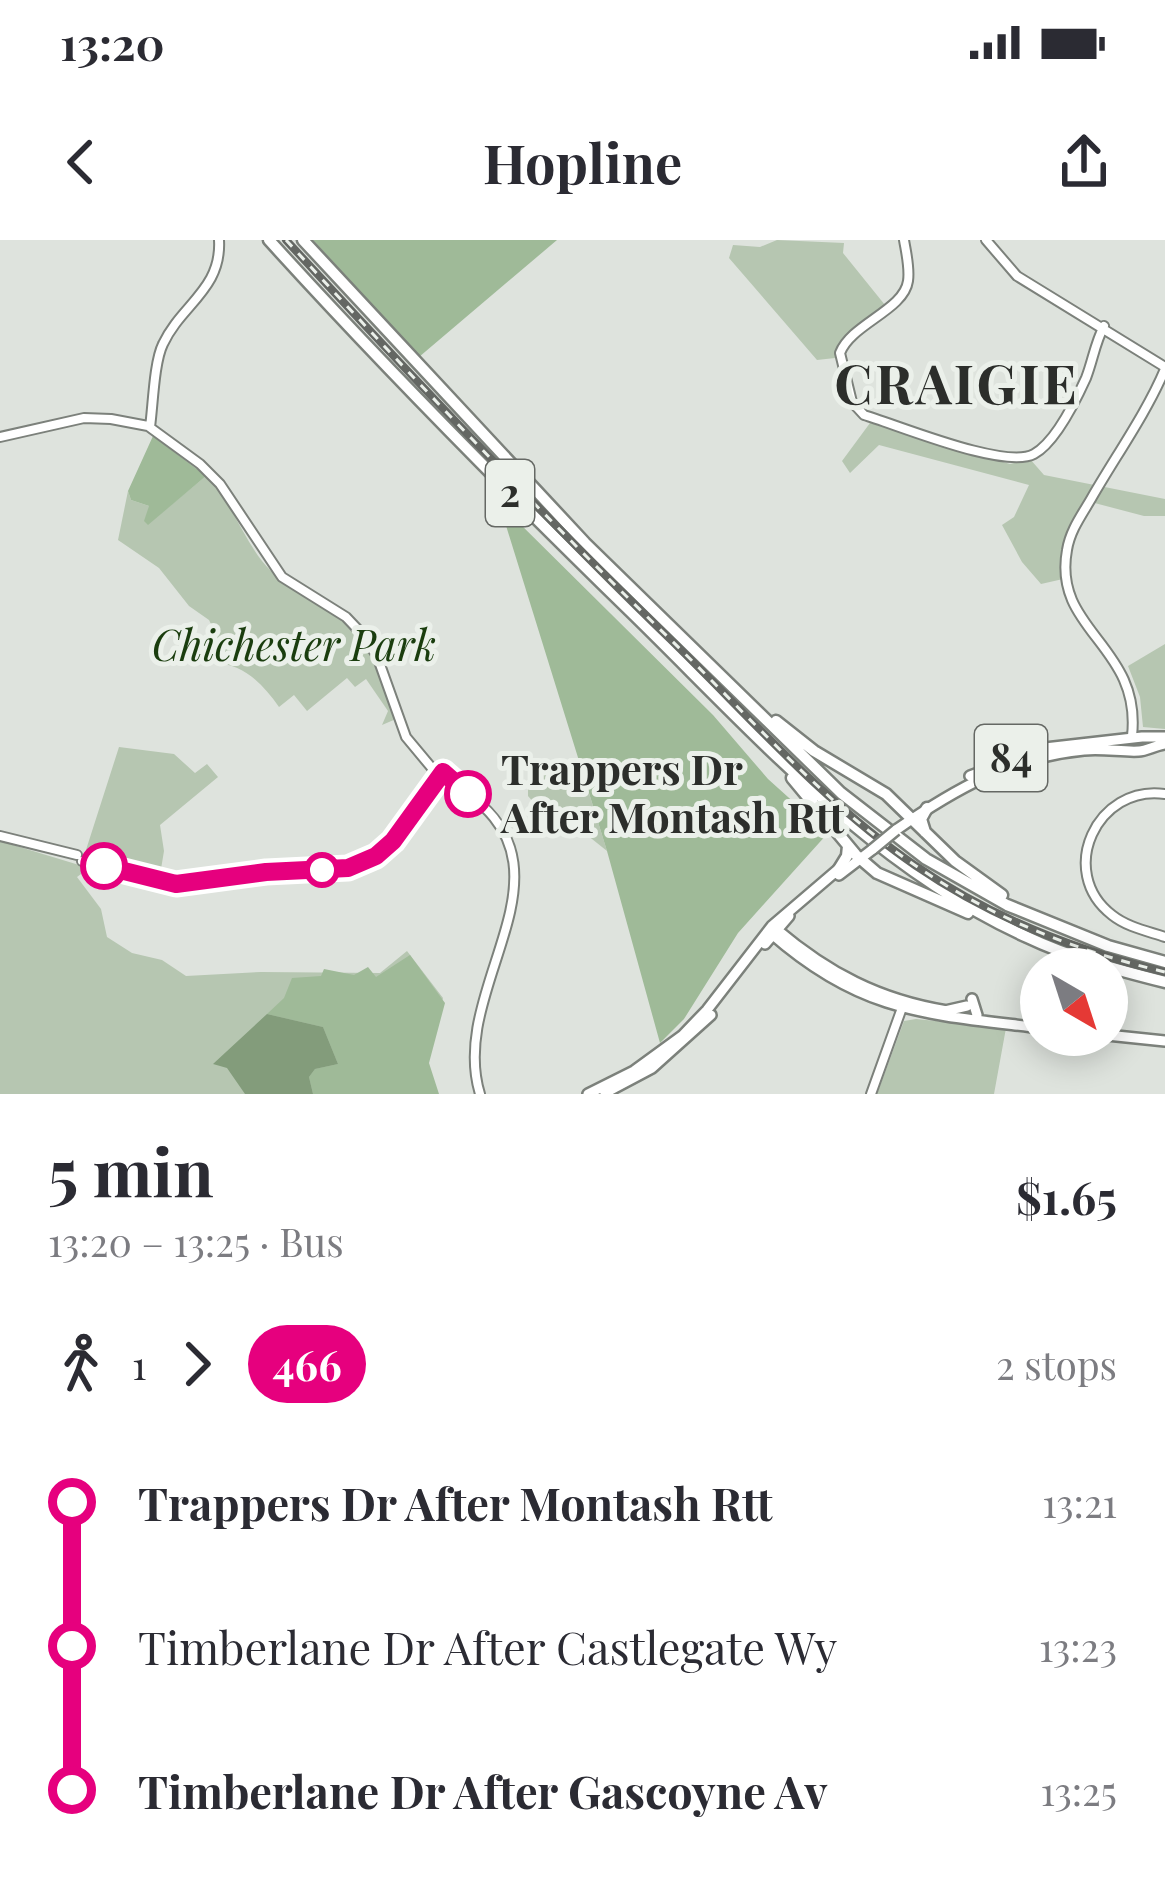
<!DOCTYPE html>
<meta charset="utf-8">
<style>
body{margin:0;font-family:"Playfair Display",serif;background:#f7f7f7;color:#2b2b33;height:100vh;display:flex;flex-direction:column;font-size:45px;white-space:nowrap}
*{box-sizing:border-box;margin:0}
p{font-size:39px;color:#7c7c81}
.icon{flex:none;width:66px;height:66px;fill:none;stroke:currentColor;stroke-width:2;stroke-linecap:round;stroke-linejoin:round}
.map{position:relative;height:854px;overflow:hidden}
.panel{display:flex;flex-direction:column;background:#fff;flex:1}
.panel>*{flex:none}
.badge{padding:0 24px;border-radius:39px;font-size:42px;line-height:78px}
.needle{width:78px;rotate:141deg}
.buttons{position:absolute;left:1020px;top:708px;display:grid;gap:24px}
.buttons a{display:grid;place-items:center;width:108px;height:108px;border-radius:50%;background:#fff;box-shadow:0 6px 30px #0003;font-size:60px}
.map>.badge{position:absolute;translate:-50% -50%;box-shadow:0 0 0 6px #fff}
.legs{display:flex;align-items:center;gap:18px;height:132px;padding:0 48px;font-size:39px}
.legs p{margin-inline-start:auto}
.overview{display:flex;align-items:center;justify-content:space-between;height:204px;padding:0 48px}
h1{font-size:66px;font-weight:700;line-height:90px}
ul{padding:0 48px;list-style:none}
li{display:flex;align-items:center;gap:42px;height:144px;font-size:45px}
li i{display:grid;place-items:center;width:18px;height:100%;margin:0 15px;background:currentColor}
li i::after{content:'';width:30px;height:30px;margin:-15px;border:9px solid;border-radius:50%;background:#fff}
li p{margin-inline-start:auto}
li:first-child i{background:linear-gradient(#0000 50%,currentColor 0)}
li:last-child i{background:linear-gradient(currentColor 50%,#0000 0)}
.status{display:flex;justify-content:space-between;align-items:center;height:84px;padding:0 60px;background:#fff;direction:ltr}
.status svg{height:33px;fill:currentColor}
header{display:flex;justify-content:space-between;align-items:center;height:156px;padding:0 48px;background:#fff;font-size:54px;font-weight:700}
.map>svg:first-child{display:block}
.green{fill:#b6c6b1}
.forest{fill:#9fba98}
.water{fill:#839c7b}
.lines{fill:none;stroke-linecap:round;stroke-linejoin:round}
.secondary-casing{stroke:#7c817b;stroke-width:12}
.primary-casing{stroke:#7c817b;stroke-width:14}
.highway-casing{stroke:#7c817b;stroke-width:15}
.secondary{stroke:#fff;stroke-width:8}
.primary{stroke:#fff;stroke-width:9}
.highway{stroke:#fff;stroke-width:10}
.rail-casing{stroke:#646763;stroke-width:8}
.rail{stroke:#ebf0ea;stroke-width:3;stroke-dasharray:9;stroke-linecap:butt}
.primary-bridge-casing{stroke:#7c817b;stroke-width:14;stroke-linecap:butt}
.primary-bridge{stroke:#fff;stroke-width:9}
.line-1-casing{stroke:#fff;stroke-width:27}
.line-1{stroke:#e6007e;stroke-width:18}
.stop-1-dot{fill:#fff;stroke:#e6007e;stroke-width:6}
.labels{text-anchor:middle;stroke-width:10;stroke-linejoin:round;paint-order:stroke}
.shield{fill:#ebf0ea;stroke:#656864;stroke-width:3}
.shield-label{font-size:39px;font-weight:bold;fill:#2c2e2b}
.park-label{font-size:42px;font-style:italic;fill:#1a3d0e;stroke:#ebf0ea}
.stop-label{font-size:42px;font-weight:bold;fill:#2c2e2b;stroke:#ebf0ea;text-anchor:start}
.district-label{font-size:54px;font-weight:bold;letter-spacing:3px;fill:#2c2e2b;stroke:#ebf0ea}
</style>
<div class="status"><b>13:20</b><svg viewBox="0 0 49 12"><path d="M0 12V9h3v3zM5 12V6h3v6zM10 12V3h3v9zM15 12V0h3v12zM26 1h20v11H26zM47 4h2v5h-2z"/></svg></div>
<header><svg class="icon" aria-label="back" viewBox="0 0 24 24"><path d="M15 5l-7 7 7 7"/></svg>Hopline<svg class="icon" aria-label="share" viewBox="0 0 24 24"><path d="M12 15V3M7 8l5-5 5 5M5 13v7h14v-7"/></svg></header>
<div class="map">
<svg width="1165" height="854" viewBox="0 0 1165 854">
<rect width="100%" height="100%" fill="#dee3dd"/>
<path class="green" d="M777 0 844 3 843 13 885 65 843 98 835 118 817 120 729 18 733 5 760 7Z
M870 183 1010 224 1030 219 1044 235 1165 259V276H1144L1087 261 1063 314V339L1041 344 1022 322 1002 285 1014 277 1029 245 879 205 850 233 842 221Z
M206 236C231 261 241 294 262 321 284 349 318 359 345 381 375 406 384 444 396 479L382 485 388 471 366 439 355 447 347 438 307 471 294 455 279 467C262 443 242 422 211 423L214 390 209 380 189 366 159 328 118 300 128 251 131 260 149 266 148 284Z
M1165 404V489L1143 487 1140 457 1128 426Z
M119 507 174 514 195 533 207 524 218 537 160 585 164 611 160 635 85 613Z
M578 518 607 611 582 591 553 585 528 556V546L545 523 551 526Z
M0 601 89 628 77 637 101 669 107 697 132 713 162 720 186 736 261 732 380 733 407 711 443 758 425 817 438 854H0Z
M916 779 1006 788 994 854H877L904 781Z"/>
<path class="forest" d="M313 0H557L419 117Z
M153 196 206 236 148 285 144 281 149 266 131 260 128 251Z
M499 263 713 475 768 539 828 593 738 693 684 779 660 803 607 611Z
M410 715 445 763 429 823 439 854H313L309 837 315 829 338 824 323 787 267 774 284 758 292 738 321 736 324 729 354 735 368 727 376 737Z"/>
<path class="water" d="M267 774 323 787 338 824 315 829 309 837 313 854H245L227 828 213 824Z"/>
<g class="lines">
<defs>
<path id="secondary" d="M904 0C906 12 910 28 908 41 904 70 851 84 840 113L852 162 864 175C898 185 1005 230 1034 214 1056 202 1076 160 1086 138 1093 120 1095 103 1104 86
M986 0 1017 36 1165 127
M150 187C153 166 154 122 163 104 181 65 222 49 219 0
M0 197 84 178 111 179 148 186 200 224 220 244 282 337 346 377 364 396 377 416 406 497 436 533
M1132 496C1142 405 1052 391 1067 310 1070 291 1081 276 1091 259 1115 217 1146 174 1165 129
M438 536 437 531 442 530 440 537C601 619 445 740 480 854
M1165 554C1097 544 1056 632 1112 675 1127 687 1147 691 1165 697
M0 596 77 615
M82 621 176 644 266 632 348 628 371 619 393 601 436 533
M871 854 903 765"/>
<path id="primary" d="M1142 497H1165
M970 536 1045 508 1142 497
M896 590C955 549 1011 517 1084 510 1103 508 1122 512 1139 511 1146 511 1156 505 1165 504
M839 635 873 609
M776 689C828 733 879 760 947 771
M772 694C862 773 927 774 1041 788
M765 704 789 676
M972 759 977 775
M945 771 967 766
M1107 795 1165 801
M605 853 652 828 711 775
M588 854 634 831 682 796 707 770 772 686 841 627"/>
<path id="highway" d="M269 0C385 128 506 250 630 371 752 490 869 625 1027 697 1071 718 1118 730 1165 742
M303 0 585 303 841 553 926 619 1007 665 1108 706 1165 722
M776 481 814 511 886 554 955 621 1002 655
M792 538 856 615 877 633 968 673
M925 592 921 579 927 568
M839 629 847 616 848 606"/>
</defs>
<use href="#secondary" class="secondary-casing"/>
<use href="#primary" class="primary-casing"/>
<use href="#highway" class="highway-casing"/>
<use href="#secondary" class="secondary"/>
<use href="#primary" class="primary"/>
<use href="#highway" class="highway"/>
<defs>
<path id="rail" d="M286 0C411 136 537 270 670 399 749 476 825 564 916 626 992 678 1076 711 1165 732"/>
</defs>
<use href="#rail" class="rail-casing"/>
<use href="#rail" class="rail"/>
<defs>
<path id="primary-bridge" d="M873 609 896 590"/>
</defs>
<use href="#primary-bridge" class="primary-bridge-casing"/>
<use href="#primary-bridge" class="primary-bridge"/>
</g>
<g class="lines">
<defs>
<path id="line-1" d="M104 626 176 644 266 632 348 628 376 616 393 601 443 532 468 554"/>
</defs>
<use href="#line-1" class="line-1-casing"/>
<use href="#line-1" class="line-1"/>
</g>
<g class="stop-1-dot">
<circle cx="468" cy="554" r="21"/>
<circle cx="104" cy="626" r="21"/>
<circle cx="322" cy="630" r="15"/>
</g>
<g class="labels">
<g class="shield">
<rect x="486" y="220" width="48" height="66" rx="9"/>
<rect x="975" y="485" width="72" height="66" rx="9"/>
</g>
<g class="shield-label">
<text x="510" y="267">2</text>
<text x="1011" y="532">84</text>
</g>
<g class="park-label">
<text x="294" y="421">Chichester Park</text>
</g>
<g class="stop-label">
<text x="501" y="545">Trappers Dr<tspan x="501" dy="48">After Montash Rtt</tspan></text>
</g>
<g class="district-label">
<text x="957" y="164">CRAIGIE</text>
</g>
</g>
</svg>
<div class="buttons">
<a><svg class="needle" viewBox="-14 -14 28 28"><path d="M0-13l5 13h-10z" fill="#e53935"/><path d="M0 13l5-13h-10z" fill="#7c7c81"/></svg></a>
</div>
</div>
<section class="panel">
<div class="overview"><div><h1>5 min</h1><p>13:20 – 13:25 · Bus</p></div><b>$1.65</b></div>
<div class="legs"><svg class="icon" aria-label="walk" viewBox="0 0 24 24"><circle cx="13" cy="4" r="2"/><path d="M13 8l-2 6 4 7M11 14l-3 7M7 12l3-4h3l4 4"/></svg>1<svg class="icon" aria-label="forward" viewBox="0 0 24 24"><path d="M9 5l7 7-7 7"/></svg><b class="badge" style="background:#e6007e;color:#fff">466</b><p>2 stops</p></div>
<ul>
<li><i style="color:#e6007e"></i><b>Trappers Dr After Montash Rtt</b><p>13:21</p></li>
<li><i style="color:#e6007e"></i><span>Timberlane Dr After Castlegate Wy</span><p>13:23</p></li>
<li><i style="color:#e6007e"></i><b>Timberlane Dr After Gascoyne Av</b><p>13:25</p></li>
</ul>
</section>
